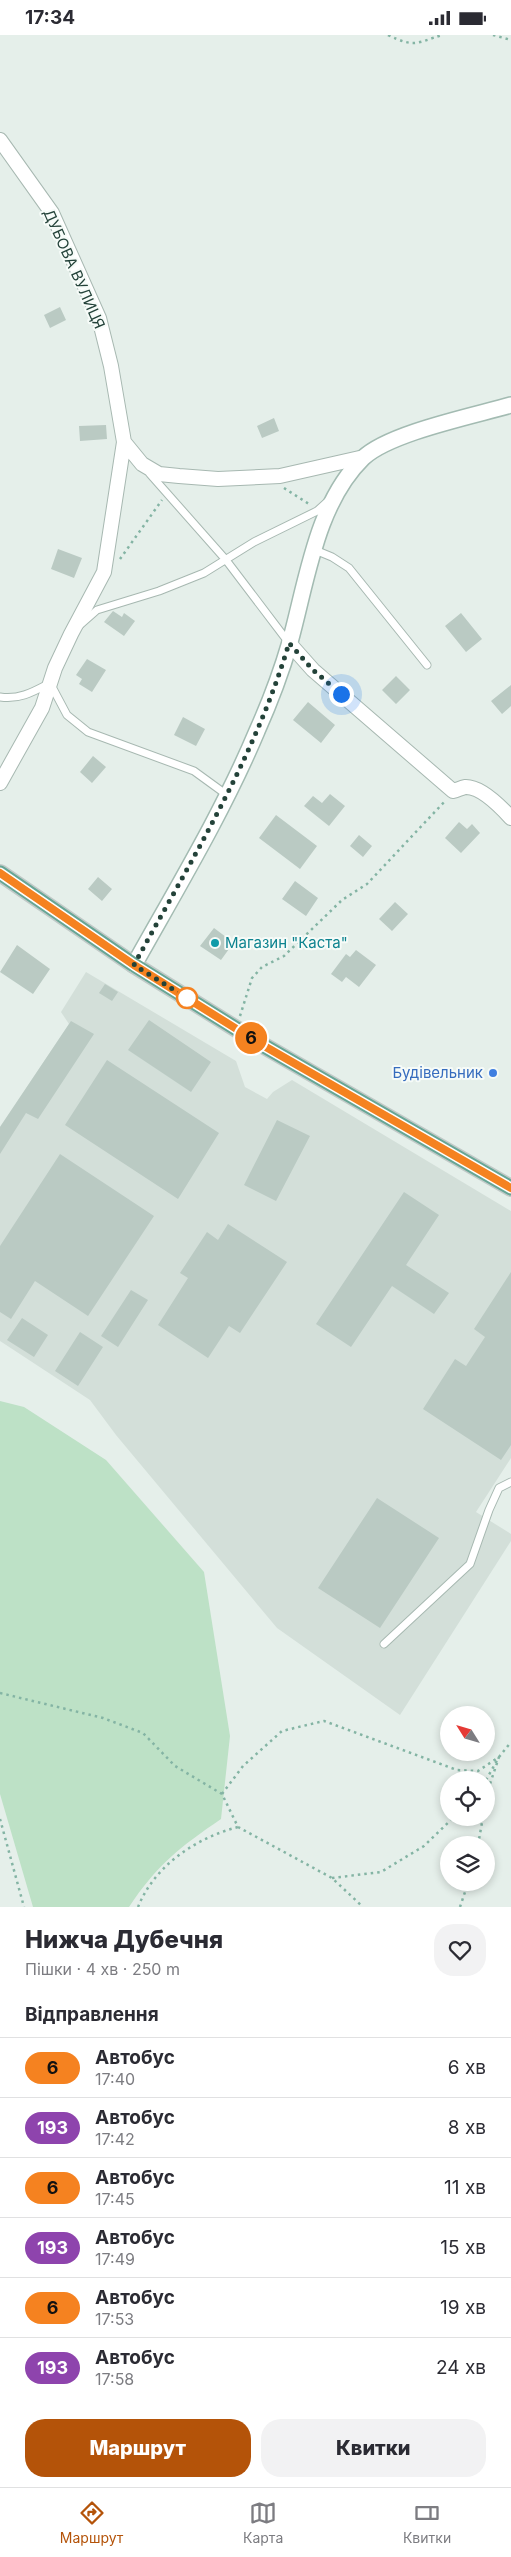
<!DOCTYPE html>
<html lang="uk">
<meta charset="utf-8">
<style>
body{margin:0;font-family:Inter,sans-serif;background:#f2f2f3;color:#2b2b33;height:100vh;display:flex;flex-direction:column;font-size:19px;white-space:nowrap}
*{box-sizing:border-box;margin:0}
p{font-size:16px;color:#7c7c81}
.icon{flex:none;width:28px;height:28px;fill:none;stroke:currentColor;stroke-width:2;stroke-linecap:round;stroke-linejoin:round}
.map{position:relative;height:1872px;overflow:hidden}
.side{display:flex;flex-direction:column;background:#fff;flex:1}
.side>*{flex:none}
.badge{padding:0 10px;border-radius:16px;font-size:18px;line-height:32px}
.needle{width:32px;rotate:307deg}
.buttons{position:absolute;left:440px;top:1671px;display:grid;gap:10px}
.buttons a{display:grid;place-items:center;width:55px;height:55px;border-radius:50%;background:#fff;box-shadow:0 2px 8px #0003;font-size:25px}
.you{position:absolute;width:25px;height:25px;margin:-12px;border:4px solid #fff;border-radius:50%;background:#1a73e8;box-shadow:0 0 0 8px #1a73e833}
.map>.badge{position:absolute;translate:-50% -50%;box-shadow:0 0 0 2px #fff}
h2{padding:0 25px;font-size:19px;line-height:45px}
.round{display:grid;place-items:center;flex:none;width:52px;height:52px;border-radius:20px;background:#f2f2f3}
.head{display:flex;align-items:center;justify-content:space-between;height:85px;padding:0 25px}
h1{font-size:24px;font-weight:800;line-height:38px}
.primary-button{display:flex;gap:10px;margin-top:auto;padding:10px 25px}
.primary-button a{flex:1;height:58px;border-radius:20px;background:#b45309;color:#fff;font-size:20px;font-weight:800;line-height:58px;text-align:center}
.primary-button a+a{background:#f2f2f3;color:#2b2b33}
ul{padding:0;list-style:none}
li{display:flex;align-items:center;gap:15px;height:60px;padding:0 25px;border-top:1px solid #e1e1e2}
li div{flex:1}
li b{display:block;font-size:19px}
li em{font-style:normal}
li .badge{min-width:55px;font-weight:700;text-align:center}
.status{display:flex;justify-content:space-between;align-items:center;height:35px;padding:0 25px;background:#fff;direction:ltr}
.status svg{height:14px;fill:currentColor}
.menu{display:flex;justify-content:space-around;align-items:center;height:70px;border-top:1px solid #e1e1e2;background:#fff;font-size:14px;color:#7c7c81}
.menu a{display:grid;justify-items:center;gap:2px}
.menu .on{color:#b45309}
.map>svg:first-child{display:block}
.built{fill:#d3dfd9}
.green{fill:#bde1c6}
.building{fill:#bacac3}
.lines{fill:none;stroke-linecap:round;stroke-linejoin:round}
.lane-casing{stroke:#a7b8b1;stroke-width:9}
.street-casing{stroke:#a7b8b1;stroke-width:16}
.secondary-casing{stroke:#a3bbb2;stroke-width:18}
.primary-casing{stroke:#c1cac8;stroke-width:18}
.path{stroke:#84b4a4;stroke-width:2.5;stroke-dasharray:2.5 4;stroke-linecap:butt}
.lane{stroke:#fff;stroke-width:7}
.street{stroke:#fff;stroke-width:14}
.secondary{stroke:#fff;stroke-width:15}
.primary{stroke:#67a695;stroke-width:15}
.line-casing{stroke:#fff;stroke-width:11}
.line{stroke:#f58220;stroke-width:8}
.walk{stroke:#234239;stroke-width:5;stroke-dasharray:0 9}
.culture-dot{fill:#0f9aa8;stroke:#f6fbf8;stroke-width:2}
.stop-dot{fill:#fff;stroke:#f58220;stroke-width:2.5}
.shop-dot{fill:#3f7fe0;stroke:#f6fbf8;stroke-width:2}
.labels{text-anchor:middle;stroke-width:4;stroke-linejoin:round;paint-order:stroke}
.street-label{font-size:15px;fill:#234239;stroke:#f6fbf8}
.culture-label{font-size:15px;fill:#0d838f;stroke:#f6fbf8;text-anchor:start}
.shop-label{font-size:15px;fill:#366cbe;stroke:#f6fbf8;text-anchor:end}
</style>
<div class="status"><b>17:34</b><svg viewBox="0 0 49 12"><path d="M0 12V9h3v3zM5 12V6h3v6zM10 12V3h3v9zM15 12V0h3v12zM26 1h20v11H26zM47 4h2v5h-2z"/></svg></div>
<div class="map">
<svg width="511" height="1872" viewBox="0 0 511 1872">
<rect width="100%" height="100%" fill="#e5efea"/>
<path class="built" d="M86 937 236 1026 245 1052 267 1064 273 1057 292 1045 511 1176V1423L476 1477 511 1499V1506L400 1680 277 1593 116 1400 90 1365 0 1306V1092L69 989 61 977Z"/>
<path class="green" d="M0 1366 24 1372 106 1425 204 1537 230 1701 221 1784C180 1812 157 1830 129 1872H33L0 1759Z"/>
<path class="building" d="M60 272 66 285 50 293 44 280Z
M274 383 279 396 262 403 257 391Z
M106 390 107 404 80 406 79 391Z
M58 514 82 523 74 543 51 534Z
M113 576 122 582 124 578 135 586 124 601 104 587Z
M461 578 482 604 466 617 445 591Z
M87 624 106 635 92 657 79 649 82 644 76 640Z
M396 641 410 655 396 669 382 655Z
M511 650V671L502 679 491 666Z
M308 667 335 690 321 708 293 685Z
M183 682 205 694 196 711 174 700Z
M93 721 106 732 92 748 80 737Z
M330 759 345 771 329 791 304 771 313 761 322 768Z
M276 780 317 811 300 834 259 803Z
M459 787 467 794 472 789 480 798 461 818 445 803Z
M359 800 372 811 363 822 350 811Z
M98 842 112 854 102 866 88 854Z
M295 846 318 863 306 881 282 864Z
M395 867 408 879 392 896 379 884Z
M214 893 230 905 225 912 229 914 221 925 200 911Z
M17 910 50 934 33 959 0 937Z
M356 915 376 930 359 952 346 942 342 947 331 939 346 919 350 922Z
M105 949 118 957 112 966 99 958Z
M149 985 211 1027 191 1057 128 1015Z
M71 986 94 999 38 1084 26 1078 0 1119V1092Z
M107 1025 219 1098 178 1164 65 1090Z
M277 1085 310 1101 276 1166 244 1150Z
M60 1119 154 1181 88 1281 35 1246 11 1284 0 1277V1211Z
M404 1157 439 1180 406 1230 449 1258 434 1279 392 1251 351 1312 316 1289Z
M228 1189 287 1227 240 1298 229 1291 208 1323 158 1290 188 1243 180 1238 207 1197 218 1205Z
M511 1237V1410L501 1425 423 1374 455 1324 466 1331 485 1302 474 1294Z
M131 1255 148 1265 118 1312 101 1301Z
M22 1283 48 1300 34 1322 7 1305Z
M80 1297 103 1312 78 1351 55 1336Z
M377 1463 439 1503 380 1593 318 1553Z"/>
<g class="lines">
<defs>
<path id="lane" d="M150 439 226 525 289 608
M315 515 332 522 349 533 427 630
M80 590 97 575 159 556 204 538 254 507 317 476 328 466
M0 662C19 665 33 657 50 648L67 680 88 697 194 736 227 760
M384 1609 470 1529 489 1475 499 1453 511 1447"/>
<path id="street" d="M0 105 52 178 99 283 111 331 124 407 104 537 71 599 55 633 42 673 0 748
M124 407 142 429 159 439 179 441 218 444 280 441 364 422
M289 608 313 635 453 756C457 755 461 753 465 752 481 751 501 772 511 783"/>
<path id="secondary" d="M134 930C177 853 223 777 257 696 270 667 281 638 290 607 307 546 316 469 363 423 389 398 473 381 511 370"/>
<path id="primary" d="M0 838 134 930 259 1008 511 1153"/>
</defs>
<use href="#lane" class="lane-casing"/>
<use href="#street" class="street-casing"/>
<use href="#secondary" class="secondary-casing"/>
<use href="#primary" class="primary-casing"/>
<path class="path" d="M388 0C415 13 416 8 442 0
M493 0 511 5
M284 453 309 469
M120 524 162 465
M240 981 252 943 262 932 284 921 342 865 367 849 446 765
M0 1658 103 1683 143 1698 175 1731 222 1759 238 1792 332 1843 363 1872
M486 1745 499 1722 486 1761
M222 1759 243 1731 282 1696 324 1686 457 1735 478 1736 499 1722 511 1707
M0 1784 24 1872
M478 1810 483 1782
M332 1843 381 1837 424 1811 454 1782
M138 1872C155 1830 196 1803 238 1792
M460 1872 468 1848"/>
<use href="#lane" class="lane"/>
<use href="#street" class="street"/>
<use href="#secondary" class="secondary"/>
<use href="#primary" class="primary"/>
</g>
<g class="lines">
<defs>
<path id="line" d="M0 838 134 930 259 1008 511 1153"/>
</defs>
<use href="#line" class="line-casing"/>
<use href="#line" class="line"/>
<path class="walk" d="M187 963 134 930C191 825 255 723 289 608L313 635 341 659"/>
</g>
<circle class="culture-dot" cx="215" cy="908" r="5"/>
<circle class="stop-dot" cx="187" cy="963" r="10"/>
<circle class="shop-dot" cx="493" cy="1038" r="5"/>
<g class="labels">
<g class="street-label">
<text transform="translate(74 234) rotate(66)" y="5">ДУБОВА ВУЛИЦЯ</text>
</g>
<g class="culture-label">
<text x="225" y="913">Магазин "Каста"</text>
</g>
<g class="shop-label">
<text x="483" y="1043">Будівельник</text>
</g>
</g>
</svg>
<div class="buttons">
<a><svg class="needle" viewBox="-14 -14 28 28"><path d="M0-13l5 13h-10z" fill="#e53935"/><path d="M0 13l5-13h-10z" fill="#7c7c81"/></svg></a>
<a><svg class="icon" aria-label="locate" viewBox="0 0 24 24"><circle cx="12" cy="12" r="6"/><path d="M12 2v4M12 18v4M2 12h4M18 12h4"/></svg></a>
<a><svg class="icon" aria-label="layers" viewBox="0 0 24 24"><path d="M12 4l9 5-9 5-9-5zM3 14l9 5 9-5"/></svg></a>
</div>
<div class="you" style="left:341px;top:659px"></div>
<b class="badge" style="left:251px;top:1003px;background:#f58220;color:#111">6</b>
</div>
<section class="side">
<div class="head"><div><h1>Нижча Дубечня</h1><p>Пішки · 4 хв · 250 m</p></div><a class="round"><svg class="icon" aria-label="heart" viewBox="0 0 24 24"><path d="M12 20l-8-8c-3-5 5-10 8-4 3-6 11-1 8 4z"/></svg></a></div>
<h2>Відправлення</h2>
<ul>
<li><span class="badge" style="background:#f58220;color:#111">6</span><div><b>Автобус</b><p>17:40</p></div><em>6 хв</em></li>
<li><span class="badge" style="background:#8e44ad;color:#fff">193</span><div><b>Автобус</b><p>17:42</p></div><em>8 хв</em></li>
<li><span class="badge" style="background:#f58220;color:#111">6</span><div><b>Автобус</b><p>17:45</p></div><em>11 хв</em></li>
<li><span class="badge" style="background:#8e44ad;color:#fff">193</span><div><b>Автобус</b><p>17:49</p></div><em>15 хв</em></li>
<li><span class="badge" style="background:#f58220;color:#111">6</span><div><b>Автобус</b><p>17:53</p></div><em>19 хв</em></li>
<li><span class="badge" style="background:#8e44ad;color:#fff">193</span><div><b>Автобус</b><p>17:58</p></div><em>24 хв</em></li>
</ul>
<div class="primary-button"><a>Маршрут</a><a>Квитки</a></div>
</section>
<nav class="menu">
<a class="on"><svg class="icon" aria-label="directions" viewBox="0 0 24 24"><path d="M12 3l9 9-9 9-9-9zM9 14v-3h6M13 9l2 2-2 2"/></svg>Маршрут</a>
<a><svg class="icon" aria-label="map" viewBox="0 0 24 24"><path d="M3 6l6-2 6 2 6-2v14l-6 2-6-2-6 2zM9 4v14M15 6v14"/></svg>Карта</a>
<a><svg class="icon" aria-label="tickets" viewBox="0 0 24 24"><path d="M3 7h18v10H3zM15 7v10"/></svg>Квитки</a>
</nav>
